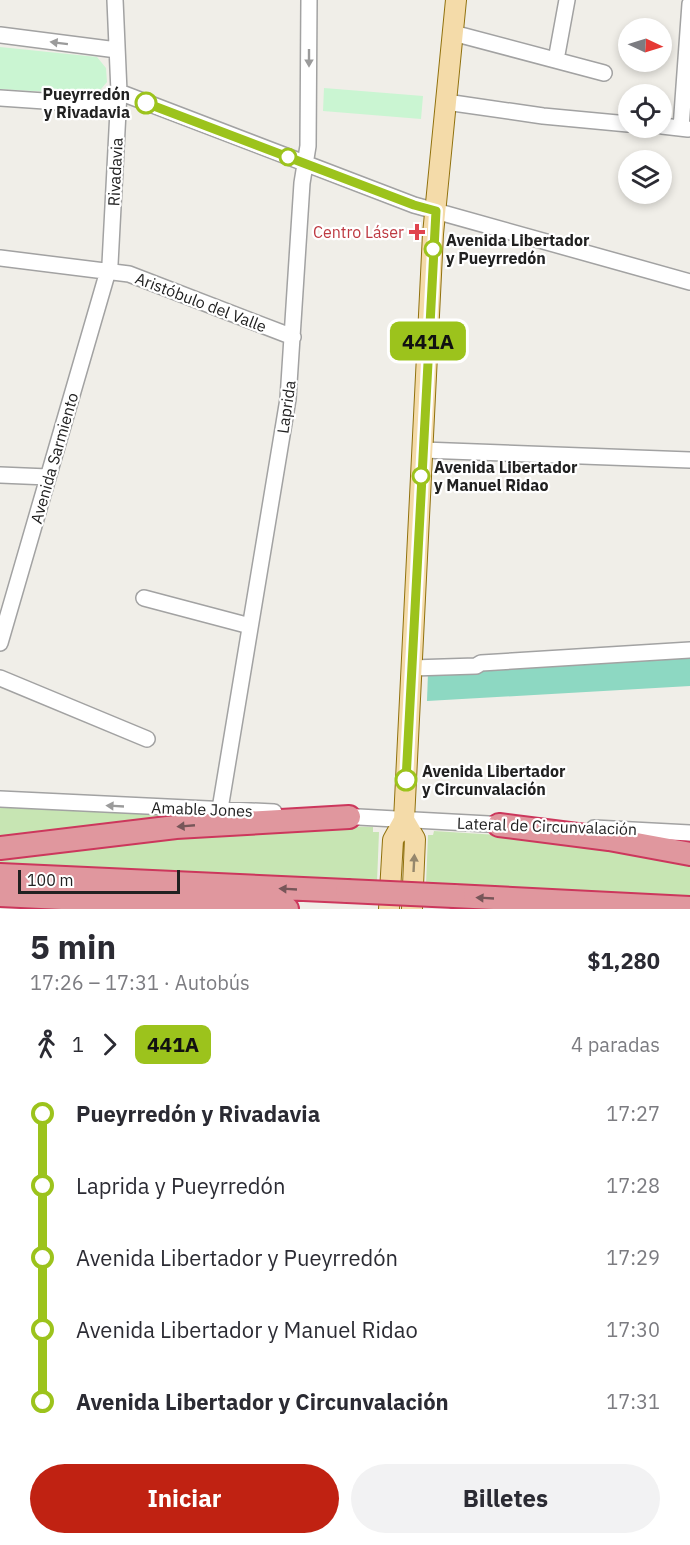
<!DOCTYPE html>
<html lang="es">
<meta charset="utf-8">
<style>
body{margin:0;font-family:"IBM Plex Sans",sans-serif;background:#f2f2f3;color:#2b2b33;height:100vh;display:flex;flex-direction:column;font-size:22px;white-space:nowrap}
*{box-sizing:border-box;margin:0}
p{font-size:20px;color:#7c7c81}
.icon{flex:none;width:33px;height:33px;fill:none;stroke:currentColor;stroke-width:2;stroke-linecap:round;stroke-linejoin:round}
.map{position:relative;height:909px;overflow:hidden}
.sheet{display:flex;flex-direction:column;background:#fff;flex:1}
.sheet>*{flex:none}
.badge{padding:0 12px;border-radius:9px;font-size:21px;line-height:39px}
.needle{width:39px;rotate:94deg}
.tools{position:absolute;left:618px;top:18px;display:grid;gap:12px}
.tools a{display:grid;place-items:center;width:54px;height:54px;border-radius:50%;background:#fff;box-shadow:0 3px 9px #0003;font-size:30px}
.scale{position:absolute;left:18px;bottom:15px;width:162px;box-sizing:border-box;padding-left:6px;border:3px solid #212121;border-top:0;font-size:16px;line-height:21px;white-space:nowrap;color:#212121;-webkit-text-stroke:4px #fff;paint-order:stroke}
.map>.badge{position:absolute;translate:-50% -50%;box-shadow:0 0 0 3px #fff}
.legs{display:flex;align-items:center;gap:9px;height:66px;padding:0 30px;font-size:20px}
.legs p{margin-inline-start:auto}
.overview{display:flex;align-items:center;justify-content:space-between;height:102px;padding:0 30px}
h1{font-size:33px;font-weight:800;line-height:45px}
.cta{display:flex;gap:12px;margin-top:auto;padding:12px 30px}
.cta a{flex:1;height:69px;border-radius:36px;background:#c02212;color:#fff;font-size:24px;font-weight:800;line-height:69px;text-align:center}
.cta a+a{background:#f2f2f3;color:#2b2b33}
ul{padding:0 30px;list-style:none}
li{display:flex;align-items:center;gap:21px;height:72px;font-size:22px}
li i{display:grid;place-items:center;width:9px;height:100%;margin:0 8px;background:currentColor}
li i::after{content:'';width:15px;height:15px;margin:-8px;border:4px solid;border-radius:50%;background:#fff}
li p{margin-inline-start:auto}
li:first-child i{background:linear-gradient(#0000 50%,currentColor 0)}
li:last-child i{background:linear-gradient(currentColor 50%,#0000 0)}
.map>svg:first-child{display:block}
.grass{fill:#c7e5b3}
.park{fill:#caf5d2}
.pitch{fill:#8dd8c2}
.lines{fill:none;stroke-linecap:round;stroke-linejoin:round}
.minor-casing{stroke:#a2a2a2;stroke-width:18}
.major-casing{stroke:#90710d;stroke-width:22}
.highway-casing{stroke:#cc375c;stroke-width:26}
.minor{stroke:#fff;stroke-width:15}
.major{stroke:#f4dba9;stroke-width:20}
.highway{stroke:#e0979e;stroke-width:22}
.highway-bridge-casing{stroke:#cc375c;stroke-width:26;stroke-linecap:butt}
.highway-bridge{stroke:#e0979e;stroke-width:22}
.oneway{fill:#9b9b9b}
.oneway2{fill:#775659}
.oneway3{fill:#95876c}
.line-1-casing{stroke:#fff;stroke-width:14}
.line-1{stroke:#9cc31c;stroke-width:9}
.stop-1-dot{fill:#fff;stroke:#9cc31c;stroke-width:3}
.health-dot{fill:#e0444e;stroke:#fff;stroke-width:2}
.labels{text-anchor:middle;stroke-width:4.5;stroke-linejoin:round;paint-order:stroke}
.stop-label{font-size:16px;font-weight:bold;fill:#212121;stroke:#fff;text-anchor:start}
.street-label{font-size:16px;fill:#212121;stroke:#fff}
.health-label{font-size:16px;fill:#be3a42;stroke:#fff;text-anchor:end}
</style>
<div class="map">
<svg width="690" height="909" viewBox="0 0 690 909">
<rect width="100%" height="100%" fill="#f0eee8"/>
<path class="grass" d="M0 807 250 816 0 839Z
M299 825 373 827V832H379L377 882 0 865V852Z
M434 831 580 840 690 859V899L426 884 428 835H433Z"/>
<path class="park" d="M0 47 97 57 106 68 107 82 96 95 0 89Z
M324 88 423 96 421 119 323 111Z"/>
<path class="pitch" d="M690 656V686L427 701 428 672Z"/>
<g class="lines">
<defs>
<path id="minor" d="M453 33 604 73
M0 35 117 50
M556 60 567 0
M119 92 414 205 690 282
M0 98 118 106
M446 102 543 116 628 124
M662 126 688 129
M681 128 690 4
M0 258 129 274 293 337
M423 450 690 460
M0 475 48 477
M144 598 250 626
M0 643 110 264 119 92 115 0
M412 668 476 666 481 663 690 650
M0 678 147 739
M0 799 274 812
M220 809 288 399 302 183 308 146 309 0
M340 816 507 825
M594 828 690 833"/>
<path id="major" d="M404 820 415 839 412 909
M389 909 393 840 404 820 433 234 456 0"/>
<path id="highway" d="M499 825 609 839 690 854
M0 848 176 827 349 817
M0 875 347 891
M0 895 287 909
M454 896 690 908"/>
</defs>
<use href="#minor" class="minor-casing"/>
<use href="#major" class="major-casing"/>
<use href="#highway" class="highway-casing"/>
<use href="#minor" class="minor"/>
<use href="#major" class="major"/>
<use href="#highway" class="highway"/>
<defs>
<path id="highway-bridge" d="M347 891 454 896"/>
</defs>
<use href="#highway-bridge" class="highway-bridge-casing"/>
<use href="#highway-bridge" class="highway-bridge"/>
</g>
<defs><path id="oneway-solid" d="M-6-.8H1V-3.2L6.5 0L1 3.2V.8H-6Z" transform="scale(1.5)"/></defs>
<g class="oneway">
<use href="#oneway-solid" transform="translate(59 43) rotate(-173)"/>
<use href="#oneway-solid" transform="translate(309 58) rotate(90)"/>
<use href="#oneway-solid" transform="translate(115 806) rotate(-177)"/>
</g>
<g class="oneway2">
<use href="#oneway-solid" transform="translate(186 826) rotate(175)"/>
<use href="#oneway-solid" transform="translate(288 889) rotate(-177)"/>
<use href="#oneway-solid" transform="translate(485 898) rotate(-177)"/>
</g>
<use class="oneway3" href="#oneway-solid" transform="translate(414 863) rotate(-87)"/>
<g class="lines">
<defs>
<path id="line-1" d="M146 103 414 205 436 211 406 780"/>
</defs>
<use href="#line-1" class="line-1-casing"/>
<use href="#line-1" class="line-1"/>
</g>
<g class="stop-1-dot">
<circle cx="146" cy="103" r="10"/>
<circle cx="288" cy="157" r="8"/>
<circle cx="433" cy="249" r="8"/>
<circle cx="421" cy="476" r="8"/>
<circle cx="406" cy="780" r="10"/>
</g>
<path class="health-dot" d="M414 223h6v6h6v6h-6v6h-6v-6h-6v-6h6z"/>
<g class="labels">
<g class="stop-label">
<text x="130" y="100" text-anchor="end">Pueyrredón<tspan x="130" dy="18">y Rivadavia</tspan></text>
<text x="446" y="246">Avenida Libertador<tspan x="446" dy="18">y Pueyrredón</tspan></text>
<text x="434" y="473">Avenida Libertador<tspan x="434" dy="18">y Manuel Ridao</tspan></text>
<text x="422" y="777">Avenida Libertador<tspan x="422" dy="18">y Circunvalación</tspan></text>
</g>
<g class="street-label">
<text transform="translate(115 172) rotate(-87)" y="6">Rivadavia</text>
<text transform="translate(201 302) rotate(21)" y="6">Aristóbulo del Valle</text>
<text transform="translate(286 407) rotate(-82)" y="6">Laprida</text>
<text transform="translate(54 458) rotate(-74)" y="6">Avenida Sarmiento</text>
<text transform="translate(202 809) rotate(2)" y="6">Amable Jones</text>
<text transform="translate(547 826) rotate(2)" y="6">Lateral de Circunvalación</text>
</g>
<g class="health-label">
<text x="404" y="238">Centro Láser</text>
</g>
</g>
</svg>
<div class="tools">
<a><svg class="needle" viewBox="-14 -14 28 28"><path d="M0-13l5 13h-10z" fill="#e53935"/><path d="M0 13l5-13h-10z" fill="#7c7c81"/></svg></a>
<a><svg class="icon" aria-label="locate" viewBox="0 0 24 24"><circle cx="12" cy="12" r="6"/><path d="M12 2v4M12 18v4M2 12h4M18 12h4"/></svg></a>
<a><svg class="icon" aria-label="layers" viewBox="0 0 24 24"><path d="M12 4l9 5-9 5-9-5zM3 14l9 5 9-5"/></svg></a>
</div>
<div class="scale">100 m</div>
<b class="badge" style="left:428px;top:341px;background:#9cc31c;color:#111">441A</b>
</div>
<section class="sheet">
<div class="overview"><div><h1>5 min</h1><p>17:26 – 17:31 · Autobús</p></div><b>$1,280</b></div>
<div class="legs"><svg class="icon" aria-label="walk" viewBox="0 0 24 24"><circle cx="13" cy="4" r="2"/><path d="M13 8l-2 6 4 7M11 14l-3 7M7 12l3-4h3l4 4"/></svg>1<svg class="icon" aria-label="forward" viewBox="0 0 24 24"><path d="M9 5l7 7-7 7"/></svg><b class="badge" style="background:#9cc31c;color:#111">441A</b><p>4 paradas</p></div>
<ul>
<li><i style="color:#9cc31c"></i><b>Pueyrredón y Rivadavia</b><p>17:27</p></li>
<li><i style="color:#9cc31c"></i><span>Laprida y Pueyrredón</span><p>17:28</p></li>
<li><i style="color:#9cc31c"></i><span>Avenida Libertador y Pueyrredón</span><p>17:29</p></li>
<li><i style="color:#9cc31c"></i><span>Avenida Libertador y Manuel Ridao</span><p>17:30</p></li>
<li><i style="color:#9cc31c"></i><b>Avenida Libertador y Circunvalación</b><p>17:31</p></li>
</ul>
<div class="cta"><a>Iniciar</a><a>Billetes</a></div>
</section>
